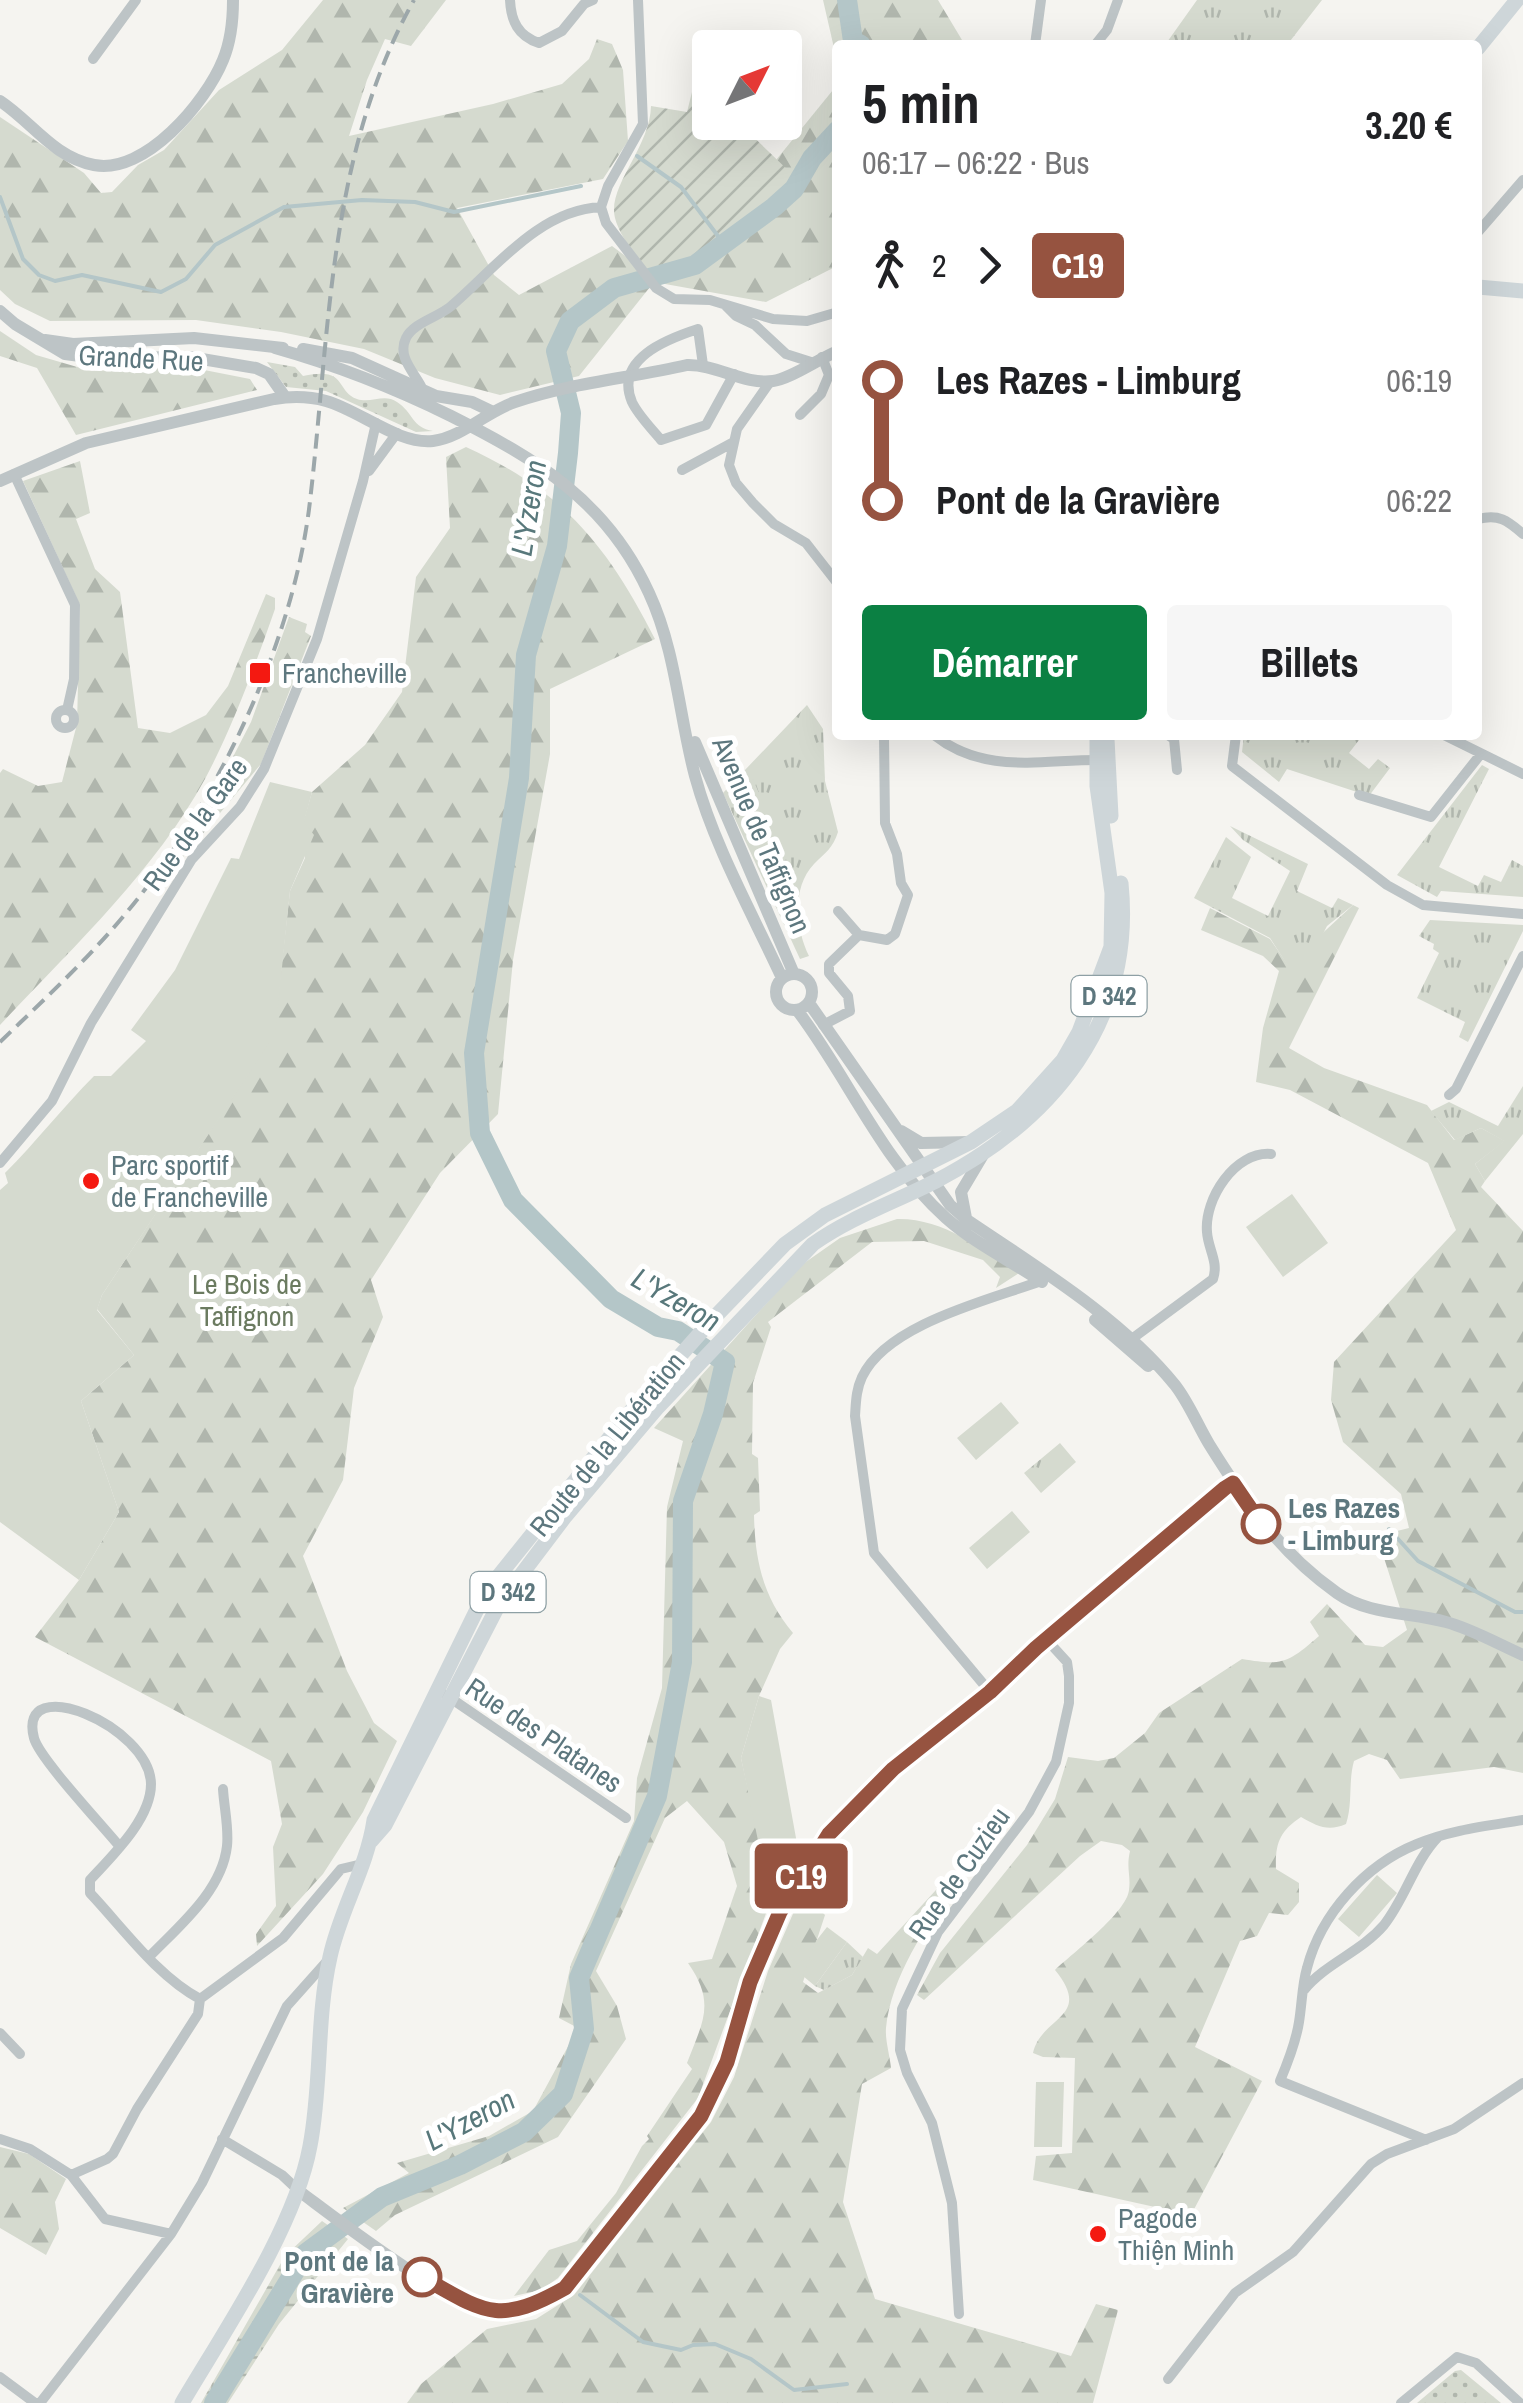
<!DOCTYPE html>
<html lang="fr">
<meta charset="utf-8">
<style>
body{margin:0;font-family:"Archivo Narrow",sans-serif;background:#f6f6f6;color:#202124;height:100vh;display:flex;flex-direction:column;font-size:38px;white-space:nowrap}
*{box-sizing:border-box;margin:0}
p{font-size:32px;color:#757577}
.icon{flex:none;width:55px;height:55px;fill:none;stroke:currentColor;stroke-width:2;stroke-linecap:round;stroke-linejoin:round}
.map{position:relative;flex:1;overflow:hidden}
.sheet{position:absolute;left:832px;top:40px;width:650px;height:700px;display:flex;flex-direction:column;background:#fff;border-radius:10px;box-shadow:0 10px 40px #0002}
.sheet>*{flex:none}
.badge{padding:0 20px;border-radius:8px;font-size:35px;line-height:65px}
.needle{width:65px;rotate:48deg}
.fabs{position:absolute;left:692px;top:30px;display:grid;gap:20px}
.fabs a{display:grid;place-items:center;width:110px;height:110px;border-radius:10px;background:#fff;box-shadow:0 10px 40px #0002;font-size:50px}
.map>.badge{position:absolute;translate:-50% -50%;box-shadow:0 0 0 5px #fff}
.legs{display:flex;align-items:center;gap:15px;height:110px;padding:0 30px;font-size:32px}
.legs p{margin-inline-start:auto}
.headline{display:flex;align-items:center;justify-content:space-between;height:170px;padding:0 30px}
h1{font-size:55px;font-weight:700;line-height:75px}
.action{display:flex;gap:20px;margin-top:auto;padding:20px 30px}
.action a{flex:1;height:115px;border-radius:10px;background:#0b8043;color:#fff;font-size:40px;font-weight:700;line-height:115px;text-align:center}
.action a+a{background:#f6f6f6;color:#202124}
ul{padding:0 30px;list-style:none}
li{display:flex;align-items:center;gap:35px;height:120px;font-size:38px}
li i{display:grid;place-items:center;width:15px;height:100%;margin:0 12px;background:currentColor}
li i::after{content:'';width:25px;height:25px;margin:-12px;border:8px solid;border-radius:50%;background:#fff}
li p{margin-inline-start:auto}
li:first-child i{background:linear-gradient(#0000 50%,currentColor 0)}
li:last-child i{background:linear-gradient(currentColor 50%,#0000 0)}
.map>svg:first-child{display:block}
.grass{fill:url(#grass-dots)}
.forest{fill:url(#forest-firs)}
.wetland{fill:url(#wetland-marsh)}
.park{fill:url(#park-tufts)}
.garden{fill:url(#garden-furrows)}
.pitch{fill:#d5dacf}
.lines{fill:none;stroke-linecap:round;stroke-linejoin:round}
.stream{stroke:#b4c6c8;stroke-width:4}
.river{stroke:#b4c6c8;stroke-width:20}
.minor{stroke:#bdc4c6;stroke-width:10}
.tertiary{stroke:#bdc4c6;stroke-width:12}
.primary{stroke:#ced6d9;stroke-width:15}
.rail{stroke:#9ca7aa;stroke-width:4;stroke-dasharray:15 8;stroke-linecap:butt}
.line-1-casing{stroke:#fff;stroke-width:22}
.line-1{stroke:#965340;stroke-width:15}
.poi-dot{fill:#f41911;stroke:#fff;stroke-width:4}
.stop-1-dot{fill:#fff;stroke:#965340;stroke-width:5}
.labels{text-anchor:middle;stroke-width:10;stroke-linejoin:round;paint-order:stroke}
.shield{fill:#fff;stroke:#8ea0a5;stroke-width:2.5}
.shield-label{font-size:25px;font-weight:bold;fill:#5d777e}
.street-label{font-size:28px;fill:#5d777e;stroke:#fff}
.poi-label{font-size:28px;fill:#5d777e;stroke:#fff;text-anchor:start}
.park-label{font-size:28px;fill:#6b7b60;stroke:#fff}
.stop-label{font-size:28px;font-weight:bold;fill:#5d777e;stroke:#fff;text-anchor:start}
.water-label{font-size:30px;font-style:italic;fill:#58787b;stroke:#fff}
</style>
<div class="map">
<svg width="1523" height="2403" viewBox="0 0 1523 2403">
<defs>
<pattern id="grass-dots" width="8" height="8" patternUnits="userSpaceOnUse" patternTransform="scale(2.5)"><rect width="8" height="8" fill="#d5dacf"/><path d="M2 2h.1M6 6h.1" fill="none" stroke="#b0b6ad" stroke-width="1.8" stroke-linecap="round"/></pattern>
<pattern id="forest-firs" width="22" height="20" patternUnits="userSpaceOnUse" patternTransform="scale(2.5)"><rect width="22" height="20" fill="#d5dacf"/><path d="M5 1l3.5 6h-7zM16 11l3.5 6h-7z" fill="#b0b6ad"/></pattern>
<pattern id="wetland-marsh" width="20" height="14" patternUnits="userSpaceOnUse" patternTransform="scale(2.5)"><rect width="20" height="14" fill="#d5dacf"/><path d="M1 5h8M5 5V1M11 12h8M15 12V8" fill="none" stroke="#b0b6ad"/></pattern>
<pattern id="park-tufts" width="24" height="20" patternUnits="userSpaceOnUse" patternTransform="scale(2.5)"><rect width="24" height="20" fill="#d5dacf"/><path d="M3 7l-1-3M5 7V3M7 7l1-3M15 17l-1-3M17 17v-4M19 17l1-3" fill="none" stroke="#b0b6ad"/></pattern>
<pattern id="garden-furrows" width="10" height="10" patternUnits="userSpaceOnUse" patternTransform="scale(2.5)"><rect width="10" height="10" fill="#d5dacf"/><path d="M-1 1l2-2M0 10L10 0M9 11l2-2" fill="none" stroke="#b0b6ad"/></pattern>
</defs>
<rect width="100%" height="100%" fill="#f5f4f0"/>
<path class="grass" d="M267 362 295 367 303 376C348 366 335 391 357 399 371 404 384 393 397 402 413 412 412 428 433 431L416 432 326 391 286 387Z
M1461 2370 1501 2403H1417L1455 2371Z"/>
<path class="forest" d="M323 0H446L411 46 385 39 367 80 349 136 493 104 562 84 589 59 597 39 612 44 623 70 628 141 603 179 457 208 494 275 519 295 612 246 636 264 694 261 837 85V266L766 302 654 282 579 376 500 395 435 378 364 349 281 332 196 320 50 321 15 304 0 290V117L84 173 101 193 112 192 138 165 164 150 219 90 282 50Z
M823 0H938L965 45H838L837 61Z
M0 331 36 355 91 371 189 367 250 379 257 390 76 435 37 368 0 356Z
M466 447C563 491 607 545 655 639L550 689V754L513 960 498 1114 440 1173 371 1280 383 1317 354 1388 343 1480 303 1556 347 1671 374 1723 397 1741 363 1812 323 1874 257 1946 256 1934 276 1906 273 1847 282 1824 271 1761 35 1637 79 1580 119 1512 81 1401 134 1355 97 1309 102 1295 274 1034 290 891 305 858 303 823 312 792 365 745 402 692 416 577 450 528 446 457Z
M80 461 90 513 76 519 95 569 120 592 138 728 170 733 206 715 228 686 266 594 275 598V609C255 666 233 726 205 779 154 872 72 948 0 1025V773L3 769 38 786 62 782 77 724 80 605 23 481Z
M289 617 307 624 305 632 311 636 261 764 169 874 163 871 219 784 251 722Z
M1353 905 1359 908 1289 1048 1324 1068 1427 1105 1454 1140 1481 1128 1505 1141 1475 1164 1485 1181 1481 1187 1523 1231V1773L1494 1767 1400 1779 1387 1760 1369 1754 1354 1761C1348 1782 1353 1803 1346 1824 1328 1832 1317 1826 1301 1817 1280 1831 1275 1843 1276 1869L1299 1883V1902L1288 1915 1269 1913 1257 1936 1240 1941 1195 2047 1262 2081 1191 2215 1033 2180 1036 2156 1072 2153 1075 2058 1043 2057 1033 2053C1041 2016 1094 2018 1055 1970 1073 1953 1127 1912 1129 1890 1131 1875 1126 1868 1130 1851L1122 1845 1101 1841 1080 1856 924 2000 917 1995 940 1953 1027 1845 1055 1799 1068 1757 1098 1761 1114 1758 1145 1733 1159 1713 1242 1659C1283 1666 1288 1663 1319 1636L1310 1622 1327 1604 1365 1645 1383 1647 1407 1630 1377 1536 1409 1528 1401 1494 1343 1442 1331 1400 1334 1362 1456 1230 1428 1163 1290 1090 1256 1082 1263 1028 1279 971 1263 956 1201 930 1210 908 1270 939 1288 965Z
M897 1219C944 1218 981 1249 1019 1273L996 1288 1000 1277 983 1260 924 1241 872 1242 768 1322 771 1327 753 1383 752 1454 758 1458 760 1511 754 1515C755 1561 763 1597 793 1633L780 1649 759 1696 741 1758 772 1897 698 2098 558 2278 541 2290 514 2296 549 2250 577 2241 616 2193 642 2146 649 2139 647 2136 692 2069 687 2063C703 2021 716 2003 688 1963L712 1959 737 1886 724 1842 687 1801 665 1818 596 1971 617 2006 626 2039 558 2137 395 2215 376 2231 343 2208 409 2173 397 2163 489 2136 533 2111 578 2028 559 2018 571 1964 634 1821 637 1778 662 1688 667 1507 683 1441 654 1428 800 1266 840 1238Z
M831 1858 847 1870 817 1907 825 1915 803 1982 818 1993 852 1975 868 1948 877 1954 947 1878 955 1885C926 1926 891 1977 886 2028 885 2040 890 2056 891 2068L862 2084 843 2202 875 2299 1071 2356 1096 2304 1118 2310 1093 2403H407L421 2384 487 2329 536 2319 574 2295 711 2122 734 2077 768 1971 799 1900Z
M0 2147 29 2154 66 2179 55 2202 59 2229 46 2255 0 2228Z"/>
<path class="wetland" d="M322 2221 348 2239 279 2324 228 2403H201L285 2256Z"/>
<path class="park" d="M1197 0H1322L1287 45H1165Z
M807 705 823 729 825 781 838 832C833 848 825 853 814 864 791 888 796 930 809 956L800 959 723 793Z
M1244 735H1363L1349 753 1369 769 1378 759 1390 768 1369 796 1287 769 1279 782 1242 752Z
M1482 765 1489 769 1439 867 1478 886 1484 875 1501 882 1512 860 1523 866V897L1441 891 1437 897 1397 875Z
M1230 826 1308 864 1297 891 1332 908 1338 898 1353 905 1327 926 1307 965 1288 966 1270 938 1194 898 1226 837 1251 857 1232 898 1268 916 1290 871 1243 840Z
M1430 920 1523 925V931L1468 1042 1459 1037 1465 1022 1417 998 1439 953 1433 949 1434 944 1419 936Z
M1523 1086V1134L1485 1181 1475 1164 1504 1141 1481 1128 1455 1140 1431 1111 1449 1102 1498 1126Z
M1060 1443 1076 1462 1041 1493 1024 1473Z
M847 1942 863 1957 852 1975 824 1990 815 1986Z"/>
<path class="garden" d="M695 80 710 95V122L739 123 794 176 694 261 642 267C633 252 619 234 615 218 607 186 650 148 651 106L687 112Z"/>
<path class="pitch" d="M753 779 784 853 761 863 729 789Z
M270 782 312 792 304 822 314 835 290 891 275 1034 102 1295 97 1310 134 1355 81 1401 119 1512 79 1580 0 1522V1190L8 1183 5 1173C36 1142 63 1107 94 1076H111L146 1041 131 1030 175 970 231 858 239 859Z
M1292 1194 1328 1243 1283 1277 1246 1227Z
M1001 1402 1019 1423 976 1460 957 1438Z
M1012 1511 1030 1532 987 1569 969 1548Z
M759 1696 771 1700 798 1849 797 1856 762 1860 741 1758Z
M1377 1875 1397 1893 1359 1937 1338 1919Z
M827 1927 847 1942 815 1986 803 1976 816 1941Z
M1036 2082H1064L1062 2147H1034Z"/>
<g class="lines">
<path class="stream" d="M637 156 681 187 724 244
M0 197 23 259 39 275 55 281 82 275 161 292 186 279 215 245 284 207 362 200 415 202 454 212 581 186
M1389 1529 1418 1561 1515 1612H1523
M580 2295 643 2342 681 2350 693 2345 715 2344 751 2359 794 2390 847 2384"/>
<path class="river" d="M847 0 853 41 861 45
M214 2403 306 2253 382 2197 460 2165 524 2132 563 2094 584 2029 579 1978 657 1796 682 1662 683 1501 713 1414 725 1362 678 1331 658 1327 611 1299 513 1200 480 1133 474 1053 519 778 526 655 557 546 568 453 571 413 556 351 570 321 614 288 695 265 774 207 794 189 812 158 838 130"/>
<path class="minor" d="M510 0C511 21 518 36 539 43L562 31 584 4 593 0
M638 0 643 124 608 186 601 207 606 223 656 288 674 299 710 300 773 319 807 321 838 312
M1035 45 1041 0
M1095 45 1107 30 1118 0
M93 59 136 0
M1478 232 1523 180
M726 306 736 316 755 325 786 354 811 362
M703 365 698 329C667 339 614 359 632 402 638 415 652 429 661 440L706 425 734 374
M770 382 737 429 729 465 736 483 753 503 774 524 806 543 838 584
M421 386C413 371 397 356 406 338 413 323 438 317 450 307 494 270 538 210 601 207
M800 415 821 394 829 375 822 357
M682 470 732 443
M369 471 397 433
M14 474 75 605 74 679 67 710
M1478 519C1499 514 1507 520 1523 534
M56 719a9 9 0 1 1 18 0a9 9 0 1 1-18 0Z
M934 735C986 776 1043 759 1102 760
M1168 735 1174 739 1177 770
M1236 735 1232 766 1387 885 1423 905 1523 914
M1444 735 1523 774
M1359 795 1431 817 1480 755
M838 911 859 935
M823 1025 850 1011 848 996 829 973V964L859 935 887 940 895 934 908 895 901 883 897 854 885 823 884 735
M1449 1095 1456 1089 1523 956
M0 1163 52 1101 91 1023 192 859 240 807 264 769 317 639 363 481 376 423
M1133 1338 1213 1279C1219 1262 1208 1249 1207 1232 1204 1199 1235 1151 1271 1154
M990 1692 874 1553 855 1416C856 1402 856 1390 862 1377 887 1324 989 1300 1041 1281
M446 1695 626 1818
M120 1847C103 1826 39 1758 34 1738 16 1670 150 1726 151 1784 151 1819 112 1856 90 1880V1893C123 1928 157 1976 200 1999L283 1938 341 1869 362 1864
M150 1956C179 1926 222 1891 227 1846 229 1828 224 1807 223 1789
M1304 1990C1326 1963 1361 1952 1384 1925 1406 1897 1414 1862 1438 1837
M0 2033 20 2054
M0 2139 30 2149 71 2175 105 2219 171 2234
M222 2139 282 2175 299 2191
M1426 2140 1280 2081C1288 2062 1296 2042 1299 2022 1302 2004 1302 1985 1307 1968 1321 1914 1365 1865 1417 1844 1450 1830 1487 1826 1523 1820
M71 2175 107 2159 113 2154 137 2109 198 2014 200 1999
M959 2314 952 2203 932 2123 907 2073 900 2050 902 2009 938 1932 1029 1812 1056 1762 1069 1703V1676L1067 1662 1046 1639
M0 2377 35 2403
M1168 2379 1235 2293 1293 2252 1371 2164 1387 2154 1454 2129 1523 2083
M40 2403 171 2234 202 2183 287 2006 328 1960
M1401 2403 1457 2357 1476 2363 1520 2403"/>
<path class="tertiary" d="M0 101C32 122 53 157 94 165 145 175 206 102 223 60 231 41 233 21 233 0
M0 311 15 324 65 354 95 358 190 357 256 368 269 374 285 397
M45 340 73 344 194 338 283 348
M275 348C339 366 392 387 451 416 538 460 607 501 649 593 676 651 679 716 695 776 714 846 752 913 782 978
M303 349 352 358 436 396 472 402 493 412
M0 481 86 443 274 399C292 396 308 396 326 401 359 410 399 445 433 441 463 437 487 411 515 402 570 383 631 378 687 365 716 364 744 385 773 381 792 378 818 359 838 351
M695 742 794 974
M776 992a18 18 0 1 1 36 0a18 18 0 1 1-36 0Z
M809 1003 950 1205 967 1220C1038 1268 1121 1318 1175 1385 1189 1403 1197 1424 1209 1444 1245 1502 1280 1553 1337 1593 1368 1615 1410 1612 1446 1622 1472 1629 1498 1644 1523 1655
M797 1010C848 1077 882 1161 946 1218 974 1243 1011 1261 1042 1282
M901 1131 921 1143 971 1142
M966 1218 961 1192 983 1155
M1095 1320 1148 1366
M299 2191C337 2219 458 2314 501 2312 526 2310 545 2299 565 2288L701 2116 727 2062 750 1982 780 1912 829 1835 893 1769 987 1695 1046 1639 1233 1483"/>
<path class="primary" d="M1478 48 1517 0
M1478 287 1523 291
M1107 739 1111 816
M371 1841 385 1825 499 1604 564 1518 658 1407 813 1244C851 1217 895 1202 936 1181 1053 1120 1135 1022 1121 883
M182 2403C225 2330 295 2228 310 2146 322 2084 316 2019 330 1957 340 1910 367 1868 374 1820L485 1593 631 1411 710 1322 785 1244 825 1215 971 1142 1017 1111 1063 1060 1079 1032 1111 947 1112 893 1097 786V735"/>
<path class="rail" d="M0 1042C51 993 103 945 146 888 226 782 295 634 310 501 330 331 328 154 414 0"/>
</g>
<g class="lines">
<defs>
<path id="line-1" d="M422 2277C484 2312 498 2326 565 2288L701 2116 727 2062 750 1982 780 1912 829 1834 893 1769 990 1692 1036 1648 1225 1488 1233 1483 1261 1524"/>
</defs>
<use href="#line-1" class="line-1-casing"/>
<use href="#line-1" class="line-1"/>
</g>
<g class="poi-dot">
<rect x="248" y="661" width="24" height="24" rx="5"/>
<circle cx="91" cy="1181" r="10"/>
<circle cx="1098" cy="2234" r="10"/>
</g>
<g class="stop-1-dot">
<circle cx="1261" cy="1524" r="18"/>
<circle cx="422" cy="2277" r="18"/>
</g>
<g class="labels">
<g class="shield">
<rect x="1071.5" y="976" width="75" height="40" rx="8"/>
<rect x="470.5" y="1572" width="75" height="40" rx="8"/>
</g>
<g class="shield-label">
<text x="1109" y="1005">D 342</text>
<text x="508" y="1601">D 342</text>
</g>
<g class="street-label">
<text transform="translate(141 358) rotate(3)" y="10">Grande Rue</text>
<text transform="translate(195 824) rotate(-54)" y="10">Rue de la Gare</text>
<text transform="translate(762 835) rotate(67)" y="10">Avenue de Taffignon</text>
<text transform="translate(607 1444) rotate(-51)" y="10">Route de la Libération</text>
<text transform="translate(544 1735) rotate(34)" y="10">Rue des Platanes</text>
<text transform="translate(959 1873) rotate(-55)" y="10">Rue de Cuzieu</text>
</g>
<g class="poi-label">
<text x="282" y="683">Francheville</text>
<text x="111" y="1175">Parc sportif<tspan x="111" dy="32">de Francheville</tspan></text>
<text x="1118" y="2228">Pagode<tspan x="1118" dy="32">Thiện Minh</tspan></text>
</g>
<g class="park-label">
<text x="247" y="1294">Le Bois de<tspan x="247" dy="32">Taffignon</tspan></text>
</g>
<g class="stop-label">
<text x="1288" y="1518">Les Razes<tspan x="1288" dy="32">- Limburg</tspan></text>
<text x="394" y="2271" text-anchor="end">Pont de la<tspan x="394" dy="32">Gravière</tspan></text>
</g>
<g class="water-label">
<text transform="translate(529 508) rotate(-81)" y="10">L'Yzeron</text>
<text transform="translate(676 1300) rotate(30)" y="10">L'Yzeron</text>
<text transform="translate(470 2120) rotate(-28)" y="10">L'Yzeron</text>
</g>
</g>
</svg>
<div class="fabs">
<a><svg class="needle" viewBox="-14 -14 28 28"><path d="M0-13l5 13h-10z" fill="#e53935"/><path d="M0 13l5-13h-10z" fill="#757577"/></svg></a>
</div>
<b class="badge" style="left:801px;top:1876px;background:#965340;color:#fff">C19</b>
<section class="sheet">
<div class="headline"><div><h1>5 min</h1><p>06:17 – 06:22 · Bus</p></div><b>3.20 €</b></div>
<div class="legs"><svg class="icon" aria-label="walk" viewBox="0 0 24 24"><circle cx="13" cy="4" r="2"/><path d="M13 8l-2 6 4 7M11 14l-3 7M7 12l3-4h3l4 4"/></svg>2<svg class="icon" aria-label="forward" viewBox="0 0 24 24"><path d="M9 5l7 7-7 7"/></svg><b class="badge" style="background:#965340;color:#fff">C19</b></div>
<ul>
<li><i style="color:#965340"></i><b>Les Razes - Limburg</b><p>06:19</p></li>
<li><i style="color:#965340"></i><b>Pont de la Gravière</b><p>06:22</p></li>
</ul>
<div class="action"><a>Démarrer</a><a>Billets</a></div>
</section>
</div>
